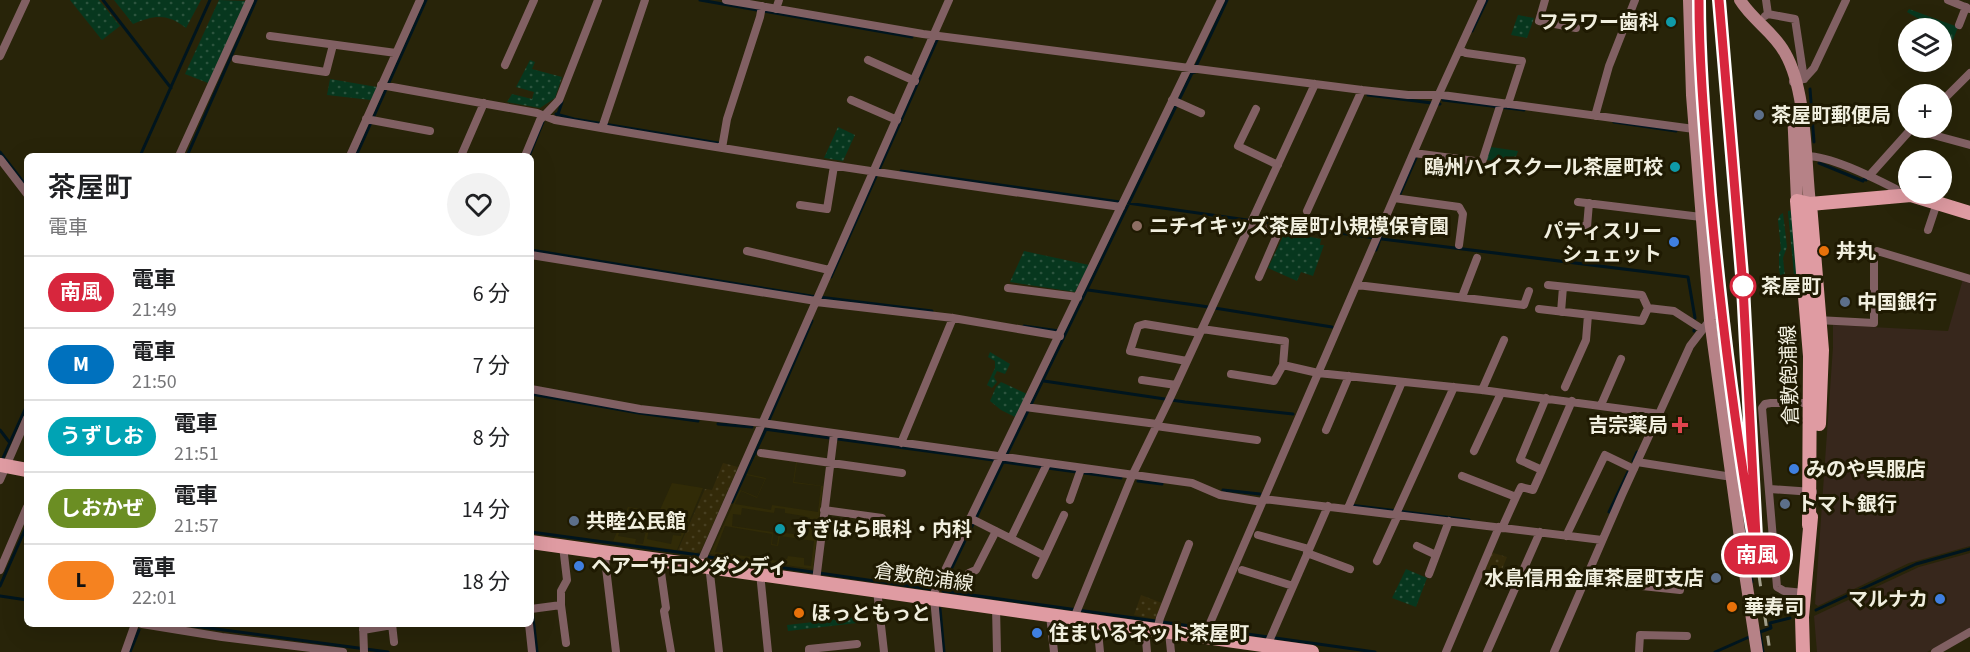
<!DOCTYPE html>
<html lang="ja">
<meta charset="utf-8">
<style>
body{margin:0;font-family:"Source Sans 3","Noto Sans JP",sans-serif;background:#f2f2f2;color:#202124;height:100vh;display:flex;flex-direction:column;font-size:22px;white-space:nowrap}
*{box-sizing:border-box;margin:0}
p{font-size:20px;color:#757577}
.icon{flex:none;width:33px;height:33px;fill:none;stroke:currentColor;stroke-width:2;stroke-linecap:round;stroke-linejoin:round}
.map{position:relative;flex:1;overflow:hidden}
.sheet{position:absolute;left:24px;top:153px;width:510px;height:474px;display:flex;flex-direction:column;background:#fff;border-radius:9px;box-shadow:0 6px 24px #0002}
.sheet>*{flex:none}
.badge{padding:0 12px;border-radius:20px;font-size:21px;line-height:39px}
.tools{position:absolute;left:1898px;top:18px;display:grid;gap:12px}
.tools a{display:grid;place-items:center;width:54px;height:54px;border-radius:50%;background:#fff;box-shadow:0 6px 24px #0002;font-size:30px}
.map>.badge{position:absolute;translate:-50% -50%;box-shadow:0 0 0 3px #fff}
.round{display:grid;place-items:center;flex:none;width:63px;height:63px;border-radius:32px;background:#f2f2f2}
.head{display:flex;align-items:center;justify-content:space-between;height:102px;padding:0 24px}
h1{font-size:28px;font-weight:600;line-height:45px}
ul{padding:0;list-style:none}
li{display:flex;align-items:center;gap:18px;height:72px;padding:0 24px;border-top:2px solid #e0e0e0}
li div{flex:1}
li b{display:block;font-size:22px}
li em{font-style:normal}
li .badge{min-width:66px;font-weight:700;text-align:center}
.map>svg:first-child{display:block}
.commercial{fill:#37271c}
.built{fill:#312b07;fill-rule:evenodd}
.grass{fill:url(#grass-dots)}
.sand{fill:url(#sand-dots)}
.park{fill:url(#park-tufts)}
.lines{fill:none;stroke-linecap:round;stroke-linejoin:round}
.stream{stroke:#00151e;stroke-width:3}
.street{stroke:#816063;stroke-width:8}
.secondary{stroke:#b68287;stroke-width:12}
.primary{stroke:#df9ba2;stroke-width:14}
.rail{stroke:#a3a08c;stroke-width:3;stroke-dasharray:10 10;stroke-linecap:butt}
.line-casing{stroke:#fff;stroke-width:14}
.line{stroke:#d7263d;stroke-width:9}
.culture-dot{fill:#0f9aa8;stroke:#1f1a02;stroke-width:2}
.service-dot{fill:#5c6f8a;stroke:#1f1a02;stroke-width:2}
.education-dot{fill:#8d6e63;stroke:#1f1a02;stroke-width:2}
.shop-dot{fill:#3f7fe0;stroke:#1f1a02;stroke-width:2}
.food-dot{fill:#e8710a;stroke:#1f1a02;stroke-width:2}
.stop-dot{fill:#fff;stroke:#d7263d;stroke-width:3}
.health-dot{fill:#e0444e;stroke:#1f1a02;stroke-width:2}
.labels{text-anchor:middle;stroke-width:6;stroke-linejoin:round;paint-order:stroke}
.poi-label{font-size:20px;font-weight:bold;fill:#f1efdf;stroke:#1f1a02;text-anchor:start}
.stop-label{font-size:20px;font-weight:bold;fill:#f1efdf;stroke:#1f1a02;text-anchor:start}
.street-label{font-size:20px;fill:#f1efdf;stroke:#1f1a02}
</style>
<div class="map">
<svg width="1970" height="652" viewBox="0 0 1970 652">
<defs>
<pattern id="grass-dots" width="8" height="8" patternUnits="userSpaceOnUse" patternTransform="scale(1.5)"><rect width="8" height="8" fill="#07371e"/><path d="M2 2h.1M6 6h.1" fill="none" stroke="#2c543e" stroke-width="1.8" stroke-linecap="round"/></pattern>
<pattern id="sand-dots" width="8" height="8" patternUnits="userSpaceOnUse" patternTransform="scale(1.5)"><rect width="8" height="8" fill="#332a09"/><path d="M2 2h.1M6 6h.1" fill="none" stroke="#473f21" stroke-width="1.8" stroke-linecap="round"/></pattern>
<pattern id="park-tufts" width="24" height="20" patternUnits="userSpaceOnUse" patternTransform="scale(1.5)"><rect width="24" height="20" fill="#07371e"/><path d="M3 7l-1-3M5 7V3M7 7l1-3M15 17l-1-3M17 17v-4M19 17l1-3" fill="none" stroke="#2c543e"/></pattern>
</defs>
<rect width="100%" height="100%" fill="#282409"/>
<path class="commercial" d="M1963 279 1970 281V546L1909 563 1818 606 1815 604 1833 347V325L1948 331Z
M1970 553V628L1927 652H1817L1814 616 1919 567Z"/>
<path class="built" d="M754 456 797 462 794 482 823 486 813 569 710 554 740 490 757 497 765 479 746 475ZM755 457 796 462 793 483 821 486 818 512 772 505 771 510 735 504 741 491 757 498 766 478 747 474ZM742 508 774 513 775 508 785 509V513L804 516 810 518 807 536 779 532 777 545 772 544 773 532 732 526 733 514 741 515ZM725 526 772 534 771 545 778 546 780 536 814 541 811 566 804 565V558L788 556 787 559 780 558V561L715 552Z
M672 483 703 488 677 550 613 541 628 507 659 512ZM629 508 650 512 643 544 635 543 636 539 618 536ZM652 513 683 518 681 536 673 535 671 544 647 539Z"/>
<path class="grass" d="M70 0H99L120 26 102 40Z
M114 0H201L186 28C167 13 154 15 133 24Z
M219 0 246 1 208 83 185 74Z
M1518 15 1534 18 1527 38 1511 35Z
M530 60 535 62 532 69 562 77 555 98 540 108 507 102 512 94 532 99 534 92 516 87Z
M330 79 377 87 371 100 327 95Z
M838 127 855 135 843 161 824 158Z
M1793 210 1799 288H1797L1795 285 1788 213V211Z
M1783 213 1787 247 1783 258 1786 286 1781 280 1779 269V253L1781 250 1778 220 1780 215Z
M1285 232 1321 239 1320 245H1324L1313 276 1301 272 1297 281 1268 268Z
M1024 251 1089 265 1075 292 1010 282Z
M990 352 1010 364 1005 374 997 371 994 377 997 382 992 388 987 385 995 368V361L988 357Z
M1001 382 1027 394 1015 417 1001 410 990 401 996 387Z
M1406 569 1427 578 1416 607 1392 598Z
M857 617V623L788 631 787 625Z"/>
<path class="sand" d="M723 463 738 467 701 551 696 553 678 550 705 489 712 490Z
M1490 552 1507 557 1498 579 1491 576V570L1483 569Z
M1141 595 1162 603 1155 619 1134 615Z"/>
<path class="park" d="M1909 9 1958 27 1953 40 1941 33V28H1934L1907 12Z
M1491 147 1518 151 1514 163 1486 160Z"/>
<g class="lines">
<path class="stream" d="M103 0 171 88
M700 0 912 37
M1472 31 1487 0
M1196 66 1227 0
M1810 89 1814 142
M1368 95 1440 104
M1443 100 1524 110
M556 114 574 119 718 143
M558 114 562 102
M1614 122 1676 131
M0 152 27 187
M140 156 210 0
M187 156 256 0
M356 156 426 0
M529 156 543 122
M1819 163 1863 181 1864 179 1866 180
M901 171 1382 239 1688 277 1695 318
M1400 194 1416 158
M531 250 811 296 932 311
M1376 250 1383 231
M831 277 937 40
M1088 290 1202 306 1332 327
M1024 326 1059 331
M1694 331V330
M1044 381 1185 402 1293 414
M531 394 639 413 698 421
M769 420 812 321
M718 424 752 427
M764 429 993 460
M0 430 10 443
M1732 434 1745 513 1752 582
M2 460 27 405
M1633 461 1637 452
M1004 462 1121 478
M1138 481 1162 484
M1223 490 1260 494
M732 502 766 429
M1350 505 1469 520
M1609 512 1628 472
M531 532 699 555
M709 557 930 589
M0 586 27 525
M942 588 1192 73 1195 72
M943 591 1375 652
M0 596 27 600
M531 601 537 652
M940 609 944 652
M1816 610 1916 564 1970 549
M179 624 388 652
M1760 632 1771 628 1770 623 1790 618
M1760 633 1763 652
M130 652 139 630
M1715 652 1749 637"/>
<path class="street" d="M726 0 923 34 1362 90 1408 95H1442L1694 129
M1545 0 1539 21 1576 28
M1948 0 1970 9
M776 9 779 0
M1768 14 1795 19 1804 79
M1765 16 1768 14 1766 0
M1959 25 1966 7
M270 36 396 53
M1459 50 1466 53 1522 61 1508 104
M0 56 26 0
M236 59 326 72 333 45
M868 60 915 81
M505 65 534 0
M1793 82 1804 79 1814 68 1846 0
M381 85 537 113 555 120C743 153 932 181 1121 207
M851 100 897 120
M1172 100 1201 113
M1941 102 1970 73
M1256 109 1238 146 1278 165
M1595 116 1609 66 1635 0
M366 119 430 131
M602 128 645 0
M1911 129 1970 145
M722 148 727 119 760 17 762 6
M1414 153 1482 162 1501 103
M179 156 250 0
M350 156 420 0
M461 156 484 103
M525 156 540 120 559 100 598 0
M1805 156C1829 155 1874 178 1896 189L1897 196
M0 159 27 194
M1869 176 1912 128
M1394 198 1459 207 1463 214 1459 245
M1578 202 1701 217
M800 205 827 209 834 166
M1307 211 1362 90
M1567 224 1587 227 1589 203
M1249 226 1276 230 1278 233 1259 277
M1928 230 1937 203
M747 251 829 270
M531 255 816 301
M1357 285 1524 305 1529 291
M1548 285 1642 295 1648 308
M1008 288 1078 297
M1462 297 1477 258
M816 302 953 318 1060 336
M1539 309 1642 321 1648 308 1674 311 1702 329
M1561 312 1563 287
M1817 320 1874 323V253L1877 251 1970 279
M1202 329 1285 341 1283 365 1318 373 1482 390 1660 414
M1187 361 1130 351 1138 326 1145 324 1200 333
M1231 374 1274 381 1283 365
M1142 380 1176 385
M1565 387 1586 340 1588 315
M531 389 640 409 762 423 1192 483 1220 495 1262 502
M1482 390 1504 340
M1601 405 1621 359
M1025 407 1157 424
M1156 426 1257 440
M1326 430 1349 376
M901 443 953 318
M1474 451 1501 393
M761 453 902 473
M1637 462 1732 477
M1542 470 1572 401
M1462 476 1516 497 1502 528
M0 480 27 418
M1770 489 1813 492
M1516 497 1521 487 1533 490 1542 470 1520 460 1546 398
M1264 499 1602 540
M1070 500 1081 469
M1348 508 1402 382
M824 510 882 518
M1396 514 1454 387
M970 518 1045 556 1064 515
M1258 535 1309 549
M1566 536 1605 455 1634 469
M1011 538 1047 464
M1417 546 1436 555
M604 551 616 652
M1307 553 1350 569
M659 558 666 608 664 611 671 652
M1377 561 1398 515
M700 564 949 0
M709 565 719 652
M0 570 27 507
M1242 570 1293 586
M760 573 768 652
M969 573 976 570 996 531
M1429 574 1449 521
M1036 575 1045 556
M1585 580 1680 590
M816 581 834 434
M877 590 884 652
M1804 593 1784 591 1777 587 1762 408 1765 404 1771 403H1814
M561 605V591L567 580 563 546
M996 607 997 652
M531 609 561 605 566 643
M1050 615 1054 652
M1074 618 1132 476 1171 396 1315 84
M1097 621 1100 652
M142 624 222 637 343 652
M363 624 364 652
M392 624 394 642
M529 624 532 652
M1145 628 1147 652
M363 630 392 625
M1157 630 1160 618 1189 544
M1169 632 1171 652
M1204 637 1438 96 1482 0
M1267 646 1328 506
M125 652 135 624
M809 652V649L857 644
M939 652 934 598 935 591 1221 0
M1446 652 1499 527
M1487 652 1540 532
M1554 652 1622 495 1690 346 1710 320
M1639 652 1640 635 1687 636
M1935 652 1970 632"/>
<path class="secondary" d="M1689 0 1692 95 1710 320 1744 567 1757 652
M1740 0C1752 20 1774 32 1785 53 1807 91 1805 160 1810 204
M1793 110 1797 201"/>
<path class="primary" d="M1810 204 1822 350 1819 424
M0 465 27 470
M1809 525 1810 356 1797 201 1810 204 1911 195 1970 213
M531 542 1312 652
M1803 652 1802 617 1811 517"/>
<path class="rail" d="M1699 0 1701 87 1720 304 1770 652
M1719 0 1743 287 1753 485"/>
</g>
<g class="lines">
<defs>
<path id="line" d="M1699 0C1699 65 1705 130 1710 195 1721 317 1736 437 1757 556L1743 287 1719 0"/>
</defs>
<use href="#line" class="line-casing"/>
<use href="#line" class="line"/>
</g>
<g class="culture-dot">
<circle cx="1671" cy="22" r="6"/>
<circle cx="1675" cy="167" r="6"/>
<circle cx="780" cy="529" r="6"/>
</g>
<g class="service-dot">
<circle cx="1759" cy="115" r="6"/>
<circle cx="1845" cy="302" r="6"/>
<circle cx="1785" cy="504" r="6"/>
<circle cx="574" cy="521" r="6"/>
<circle cx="1716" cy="578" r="6"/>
</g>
<circle class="education-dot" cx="1137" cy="226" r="6"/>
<g class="shop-dot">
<circle cx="1674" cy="242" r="6"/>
<circle cx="1794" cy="469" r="6"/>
<circle cx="579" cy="566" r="6"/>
<circle cx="1940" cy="599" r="6"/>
<circle cx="1037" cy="633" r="6"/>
</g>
<g class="food-dot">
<circle cx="1824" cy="251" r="6"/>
<circle cx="1732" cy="607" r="6"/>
<circle cx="799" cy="613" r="6"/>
</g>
<circle class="stop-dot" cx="1743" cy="286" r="12"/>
<path class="health-dot" d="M1677 416h6v6h6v6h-6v6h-6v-6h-6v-6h6z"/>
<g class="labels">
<g class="poi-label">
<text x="1659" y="29" text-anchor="end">フラワー歯科</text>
<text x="1771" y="122">茶屋町郵便局</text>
<text x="1663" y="174" text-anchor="end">鴎州ハイスクール茶屋町校</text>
<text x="1149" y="233">ニチイキッズ茶屋町小規模保育園</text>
<text x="1662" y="238" text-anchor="end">パティスリー<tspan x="1662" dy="23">シュェット</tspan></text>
<text x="1836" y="258">丼丸</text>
<text x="1857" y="309">中国銀行</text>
<text x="1668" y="432" text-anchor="end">吉宗薬局</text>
<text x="1806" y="476">みのや呉服店</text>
<text x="1797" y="511">トマト銀行</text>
<text x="586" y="528">共睦公民館</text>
<text x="792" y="536">すぎはら眼科・内科</text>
<text x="591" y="573">ヘアーサロンダンディ</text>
<text x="1704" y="585" text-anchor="end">水島信用金庫茶屋町支店</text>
<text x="1928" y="606" text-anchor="end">マルナカ</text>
<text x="1744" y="614">華寿司</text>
<text x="811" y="620">ほっともっと</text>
<text x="1049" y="640">住まいるネット茶屋町</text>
</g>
<g class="stop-label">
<text x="1761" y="293">茶屋町</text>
</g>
<g class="street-label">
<text transform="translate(1789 375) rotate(-92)" y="7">倉敷飽浦線</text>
<text transform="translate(924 577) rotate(8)" y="7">倉敷飽浦線</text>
</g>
</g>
</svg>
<div class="tools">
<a><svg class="icon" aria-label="layers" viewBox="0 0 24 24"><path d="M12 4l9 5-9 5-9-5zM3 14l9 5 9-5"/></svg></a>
<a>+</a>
<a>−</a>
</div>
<b class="badge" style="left:1757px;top:555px;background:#d7263d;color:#fff">南風</b>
<section class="sheet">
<div class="head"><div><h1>茶屋町</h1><p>電車</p></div><a class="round"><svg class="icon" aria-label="heart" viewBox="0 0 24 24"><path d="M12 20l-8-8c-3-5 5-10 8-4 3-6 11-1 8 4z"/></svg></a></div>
<ul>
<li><span class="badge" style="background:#d7263d;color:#fff">南風</span><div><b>電車</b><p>21:49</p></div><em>6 分</em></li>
<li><span class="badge" style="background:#0071be;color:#fff">M</span><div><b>電車</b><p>21:50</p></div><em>7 分</em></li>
<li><span class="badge" style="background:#00a3b4;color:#fff">うずしお</span><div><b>電車</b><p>21:51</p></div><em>8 分</em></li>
<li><span class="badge" style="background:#6b8e23;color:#fff">しおかぜ</span><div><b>電車</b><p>21:57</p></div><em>14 分</em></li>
<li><span class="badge" style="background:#f58220;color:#111">L</span><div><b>電車</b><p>22:01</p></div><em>18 分</em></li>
</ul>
</section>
</div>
